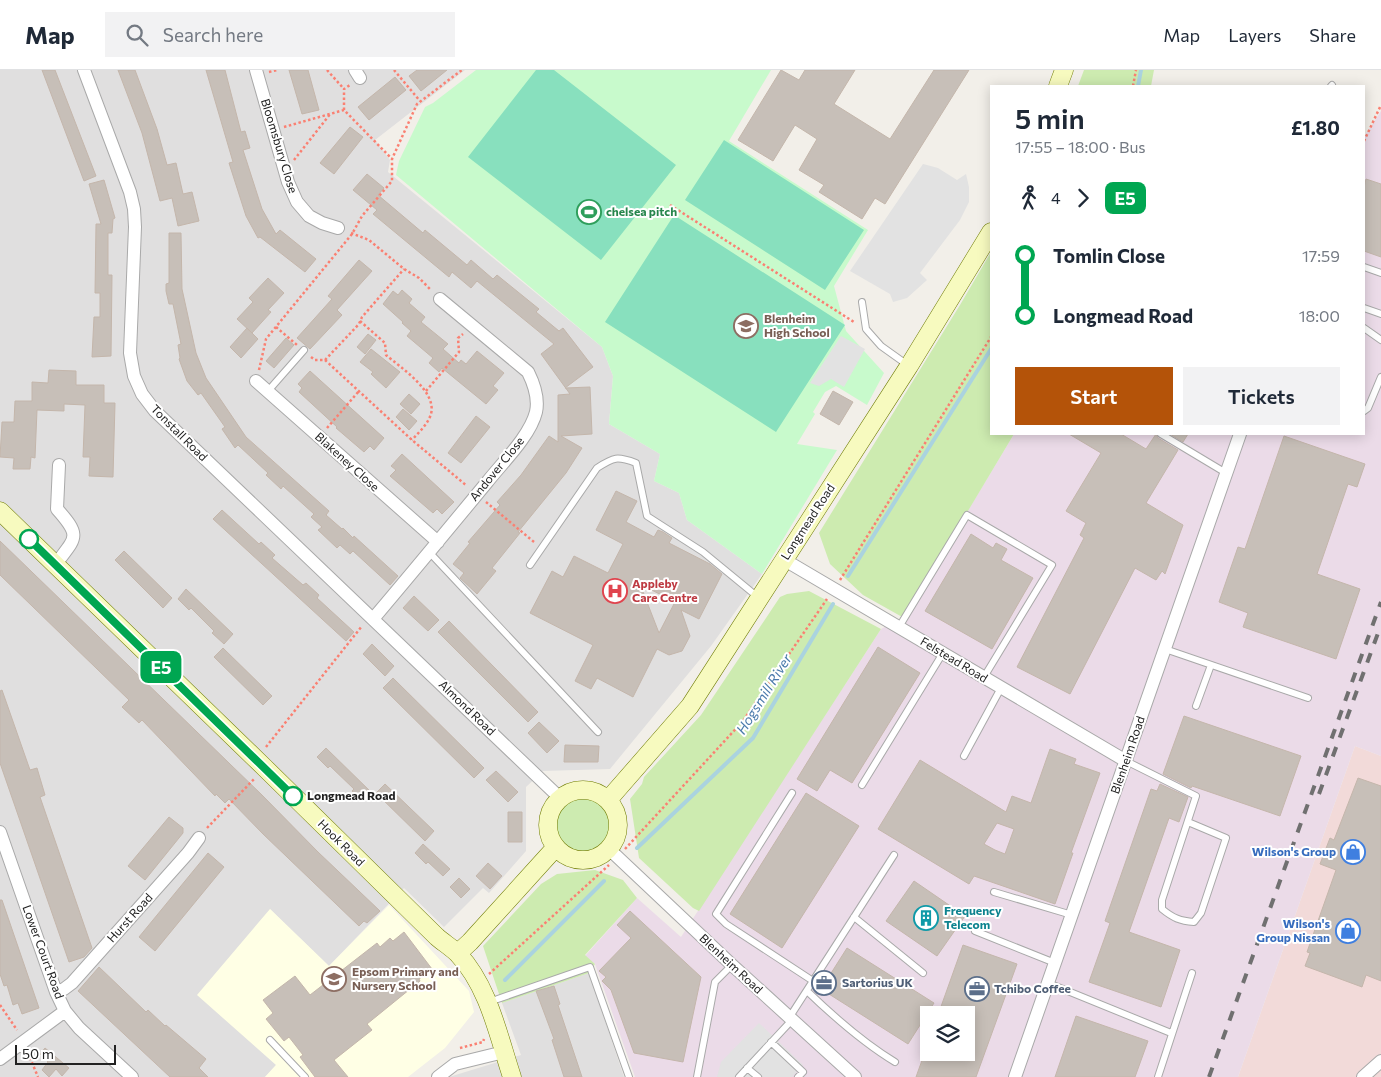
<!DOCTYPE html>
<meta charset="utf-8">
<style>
body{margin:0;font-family:Commissioner,sans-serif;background:#f2f2f3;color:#1f2937;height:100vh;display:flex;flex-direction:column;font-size:19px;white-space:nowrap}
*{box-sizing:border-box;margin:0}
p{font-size:16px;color:#747a83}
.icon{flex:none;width:28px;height:28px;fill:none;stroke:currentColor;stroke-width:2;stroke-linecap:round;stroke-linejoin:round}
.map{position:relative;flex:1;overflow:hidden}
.sheet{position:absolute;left:990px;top:15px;width:375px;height:350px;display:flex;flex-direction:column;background:#fff;border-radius:0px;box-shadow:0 2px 12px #0003}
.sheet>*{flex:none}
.badge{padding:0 10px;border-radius:8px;font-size:18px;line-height:32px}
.tools{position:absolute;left:920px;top:936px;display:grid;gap:10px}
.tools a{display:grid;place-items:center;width:55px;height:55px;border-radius:0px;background:#fff;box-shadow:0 2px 12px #0003;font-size:25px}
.scale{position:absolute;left:15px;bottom:12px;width:101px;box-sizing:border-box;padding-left:5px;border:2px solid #222;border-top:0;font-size:14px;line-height:18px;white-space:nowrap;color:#222;-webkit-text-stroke:4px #fff;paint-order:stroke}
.map>.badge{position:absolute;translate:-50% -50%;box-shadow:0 0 0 2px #fff}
.legs{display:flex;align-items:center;gap:8px;height:55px;padding:0 25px;font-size:16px}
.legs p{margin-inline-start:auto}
.head{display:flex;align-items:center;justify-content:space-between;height:85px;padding:0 25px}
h1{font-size:28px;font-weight:600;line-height:38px}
.button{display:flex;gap:10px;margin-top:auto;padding:10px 25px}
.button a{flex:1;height:58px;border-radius:0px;background:#b45309;color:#fff;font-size:20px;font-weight:600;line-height:58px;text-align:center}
.button a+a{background:#f2f2f3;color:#1f2937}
ul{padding:0 25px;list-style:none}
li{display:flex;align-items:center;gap:18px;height:60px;font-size:19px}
li i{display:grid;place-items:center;width:8px;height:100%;margin:0 6px;background:currentColor}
li i::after{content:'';width:12px;height:12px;margin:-6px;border:4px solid;border-radius:50%;background:#fff}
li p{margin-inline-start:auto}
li:first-child i{background:linear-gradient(#0000 50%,currentColor 0)}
li:last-child i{background:linear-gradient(currentColor 50%,#0000 0)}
header{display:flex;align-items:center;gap:30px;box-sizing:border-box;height:70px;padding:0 25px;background:#fff;border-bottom:1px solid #e0e1e3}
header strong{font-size:24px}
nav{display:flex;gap:28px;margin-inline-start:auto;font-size:18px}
.search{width:350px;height:45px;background:#f2f2f3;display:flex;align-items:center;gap:12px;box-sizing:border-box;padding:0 18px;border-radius:0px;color:#747a83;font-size:19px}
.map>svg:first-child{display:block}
.residential{fill:#e0dfdf}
.commercial{fill:#f2dad9}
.industrial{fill:#ebdbe8;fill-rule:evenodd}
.education{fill:#ffffe5}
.grass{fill:#cdebb0}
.park{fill:#c8facc}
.pitch{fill:#88e0be}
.parking{fill:#e2e2e2}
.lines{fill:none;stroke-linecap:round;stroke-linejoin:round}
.stream{stroke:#aad3df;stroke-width:4}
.building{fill:#c7bfb8;stroke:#c4b6ab;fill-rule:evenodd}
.lane-casing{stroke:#a9a9a9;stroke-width:8}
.street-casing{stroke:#a9a9a9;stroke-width:14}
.secondary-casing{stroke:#707d05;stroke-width:19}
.path{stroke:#fa8072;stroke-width:2.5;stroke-dasharray:2.5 2.5;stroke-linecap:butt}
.lane{stroke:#fff;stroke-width:6}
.street{stroke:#fff;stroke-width:12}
.secondary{stroke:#f7fabf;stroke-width:18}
.rail{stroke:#707070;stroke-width:4;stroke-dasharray:10 10;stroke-linecap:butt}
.line-1-casing{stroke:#fff;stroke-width:11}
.line-1{stroke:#00a651;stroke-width:8}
.stop-1-dot{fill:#fff;stroke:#00a651;stroke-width:2.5}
.labels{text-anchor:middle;stroke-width:4;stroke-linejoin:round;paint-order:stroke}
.street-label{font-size:12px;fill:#222;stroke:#fff}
.leisure-label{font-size:12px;font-weight:bold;fill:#27864d;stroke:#fff;text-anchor:start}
.education-label{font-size:12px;font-weight:bold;fill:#785e54;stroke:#fff;text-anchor:start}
.health-label{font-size:12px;font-weight:bold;fill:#be3a42;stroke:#fff;text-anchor:start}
.stop-label{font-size:12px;font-weight:bold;fill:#222;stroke:#fff;text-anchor:start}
.shop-label{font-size:12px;font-weight:bold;fill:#366cbe;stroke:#fff;text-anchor:end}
.culture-label{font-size:12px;font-weight:bold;fill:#0d838f;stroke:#fff;text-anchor:start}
.service-label{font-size:12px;font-weight:bold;fill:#4e5e75;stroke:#fff;text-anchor:start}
.water-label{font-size:14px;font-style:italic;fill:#4a7aab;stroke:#fff}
</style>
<header>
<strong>Map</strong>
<div class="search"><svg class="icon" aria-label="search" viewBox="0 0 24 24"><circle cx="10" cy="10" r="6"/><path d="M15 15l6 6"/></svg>Search here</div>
<nav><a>Map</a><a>Layers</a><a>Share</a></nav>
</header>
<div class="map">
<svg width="1381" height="1007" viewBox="0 0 1381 1007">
<rect width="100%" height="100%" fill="#f2efe9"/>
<path class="residential" d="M0 0H465L375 70 390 90 388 102 602 277 613 306 609 354 660 384 654 411 679 423 687 450 762 504 711 576 610 699 543 701 526 717V781L489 823 483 818 444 857 404 818 329 896 270 839 276 995 265 1007H0Z
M589 903 624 1007H449L521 985 502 933Z"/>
<path class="commercial" d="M1355 676 1381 686V1007H1238Z"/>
<path class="industrial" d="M1381 41V686L1355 676 1238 1007H635L595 894 585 886 637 828 681 867 881 559 904 547 1014 364H1364V67ZM929 945H966V982H929Z"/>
<path class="education" d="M389 835 469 921 474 942 445 978 408 1007H265L276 995 197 925 270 839 329 896Z"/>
<path class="grass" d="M1084 0H1154L1151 16H1078Z
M991 182V364H1014L904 548 863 525 830 494 819 463 960 235Z
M809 521 881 559 699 841 693 838 639 788 630 729 642 714 644 707 701 645 780 527 787 524Z
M553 756a30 30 0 1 1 60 0a30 30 0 1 1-60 0Z
M595 800 623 810 637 828 585 885 595 894 589 903 502 933 483 876 541 814 557 804Z"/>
<path class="park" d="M476 0H771L729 71 868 160 834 216 846 261 884 303 867 335 836 316 825 322 813 342 815 344 797 374 837 380 762 504 687 450 679 423 654 411 660 384 609 354 613 306 602 277 396 105 399 91 425 37 433 33Z"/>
<path class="pitch" d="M536 0H554L676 95 601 190 468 87Z
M724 70 864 160 825 220 685 130Z
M674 145 845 255 776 362 605 252Z"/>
<path class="parking" d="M923 94 938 98 957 110 966 104 969 117V132L960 150 920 203 927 210 907 228 893 232 890 224 850 201Z
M841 266 865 279 844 317 831 309 819 316 810 313Z
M759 953 803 995 792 1007H717L721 992Z"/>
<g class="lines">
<path class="stream" d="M1138 16 1141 0
M848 506 991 279
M637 778 753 668 833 534
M505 910 604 811"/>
</g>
<path class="building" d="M42 0H55L96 106 84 111Z
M118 0H135L157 59 167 95 176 93 183 124 192 122 199 151 178 156 172 128 160 131 142 63Z
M206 0H225L241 62 245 61 250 78 243 80 262 139 276 164 280 160 316 189 305 202 260 167 258 168 246 146 229 93 233 92Z
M289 0H308L319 40 302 44Z
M417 0H447L421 21 409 6Z
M781 0 799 10 805 0H855L834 34 890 69 934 0H969L885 134 875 128 862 149 819 122 824 115 799 100 817 69 795 55 773 91 738 70Z
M395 7 406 20 369 50 358 37Z
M350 57 363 67 334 104 320 93Z
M367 104 384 118 378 125 423 163 425 160 467 195 471 190 493 209 497 205 539 239 536 242 559 261 563 258 593 297 565 318 590 317 592 364 561 366 582 378 566 403 518 462 520 463 492 498 496 501 477 524 460 508 464 503 453 494 470 473 468 472 500 435 497 432 521 405 549 366 558 372V325L570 324 541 284 554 274 477 211 471 218 452 202 449 207 373 144 377 140 353 120Z
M1366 109 1381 114V187L1364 181V117Z
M104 110 115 148 113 149 112 163H108V205H112L111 286 92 287 94 247H100V223H95L96 154H101L89 114Z
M169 163H181L182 219 196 283 206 308 246 367 329 441 326 445 342 459 343 458 353 468 354 466 398 506 390 515 353 481 350 484 340 475 337 478 318 460 322 457 311 447 314 444 283 416 281 419 266 405 268 403 238 375 235 378 222 359 225 357 201 323 198 325 187 311 179 289 180 288 178 275 181 274 173 234H169L166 221V214L169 213Z
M359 190 372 201 337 240 342 245 310 279 297 268 332 229 328 226Z
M268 208 284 223 268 240 271 242 252 263 237 249 253 232 249 228Z
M402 220 412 229 409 233 425 247 421 252 448 274 443 279 459 293 461 290 466 294 477 281 504 303 493 316 498 320 486 334 442 298 439 302 429 293 433 288 407 266 411 261 402 253 403 252 383 234 393 221 398 225Z
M247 258 258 269 241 288 230 277Z
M368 264 376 270 365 284 357 277Z
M286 268 294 275 274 298 266 291Z
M371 279 400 302 386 318 371 304 373 302 360 292Z
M49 300 76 301V315H104V333H115L113 407 89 406 90 387H83L85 335 64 334V341L37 340 35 388 31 387 30 399H13L14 388 0 387 2 352H14L15 331H32V312L48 313Z
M310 301 384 368 374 380 370 376 364 382 336 358 337 357 299 322 302 318 298 314Z
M833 321 853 332 839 355 820 344Z
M409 324 420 334 411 344 400 334Z
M403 339 417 351 409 360 396 347Z
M476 346 490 357 461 393 448 383Z
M1069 364H1121L1146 379 1156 364 1158 368 1178 380 1146 433 1183 455 1165 504 1162 501 1156 510 1135 498 1070 624 1017 597 1084 468 1080 465 1086 453 1066 441 1101 383Z
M1170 364H1188L1183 372Z
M1284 366 1365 394 1357 417 1348 414 1317 504 1360 519 1336 589 1243 557 1248 543 1219 532 1238 477 1245 479Z
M402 384 454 432 442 444 437 439 433 443 390 406 396 400 391 396Z
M616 421 637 431 626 452 654 467 658 460 663 462 672 468 669 473 710 494 722 504 699 549 681 540 690 566 682 581 669 585 657 579 633 627 597 608 591 619 575 611 593 575 530 543 552 501 563 507 574 486 608 503 623 474 596 460ZM640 514 675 532 659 563Z
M222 440 259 474 261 472 275 485 272 488 303 515 306 513 319 525 317 528 354 562 346 571 213 449Z
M971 464 993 478 996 473 1007 479 1001 490 1033 508 992 579 925 541Z
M0 471 262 725 318 782 380 841 367 853 364 851 359 856 263 764 229 729 225 733 216 724 215 726 142 650 139 653 122 637 129 630 0 505Z
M124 481 172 528 163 538 115 490Z
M186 519 233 564 224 574 212 563 214 561 191 538 189 540 178 529Z
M414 526 439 550 428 561 403 538Z
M449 551 538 642 528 652 438 562Z
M372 574 394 596 385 606 363 584Z
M878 577 920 603 852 713 830 700 817 721 797 709Z
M223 578 272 626 263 635 214 587Z
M393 608 484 698 474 708 383 618Z
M2 620 30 700 37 698 45 725 40 727 92 878 84 887 69 892 0 693V621Z
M1184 646 1301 686 1280 746 1192 716 1191 718 1163 704Z
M539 652 559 671 547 683 528 663Z
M565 675 599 676 598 692H564Z
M326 678 372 723 363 732 352 721 354 719 330 696 328 698 317 687Z
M1050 679 1076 689 1074 694 1100 703 1071 783H1073L1055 834 974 806 969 814 878 759 920 690 1006 742 1012 726 1031 733ZM997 753 1014 759 1005 784 995 780 984 774Z
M496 701 518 722 508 732 486 710Z
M1358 708 1381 716V911L1366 905 1362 917 1305 896 1310 883 1307 882 1336 800 1320 794 1330 768 1334 770Z
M385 714 434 761 425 771 376 723Z
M1160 714 1188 727 1179 752 1169 748 1129 862 1180 880 1161 937 1089 912 1110 853 1105 851 1151 719 1157 721Z
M806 723 859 756 782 878 730 844Z
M508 742H522V772H508Z
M169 747 183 758V763L145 810 128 796Z
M423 774 450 799 443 806 428 792 426 794 415 783Z
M208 783 224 797 155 881 139 867Z
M488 793 502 806 490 819 476 806Z
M459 808 470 819 461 828 450 817Z
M914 811 965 846 937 886 886 851Z
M0 830H2L39 938 22 944 18 933 13 935 7 915 4 916 0 904Z
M630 841 701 907 683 992 634 983 611 920 602 911 606 907 599 901 631 868 617 855Z
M404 862 432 899 419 909 420 911 367 954 372 960 334 990 348 1007H315L300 987 303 985 289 967 284 971 266 949 273 943 263 930 295 906 310 925 377 873 380 877 390 868 393 871Z
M963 875 1017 894 976 1007H916L925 982H966V945H938Z
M847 878 934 933 908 974 821 919Z
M99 897 146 942 148 940 165 956 166 955 206 989 199 998 208 1007H170L78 921Z
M554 916 560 934 558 935 582 1007H564L552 970 554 969 536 921Z
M1076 946 1148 971 1135 1007H1055Z
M45 978 69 998 62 1006 56 999 49 1007 42 1000 48 992 40 984Z"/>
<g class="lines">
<defs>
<path id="lane" d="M1331 16 1332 15
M1364 197 1381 203
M862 232 866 259 881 276 909 296
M1364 238 1381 244
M1364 258 1381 270
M268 321 304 280
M1364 341 1368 338 1381 307
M1161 364 1226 403
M430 483 598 662
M530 495 597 398C614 387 617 386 636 393L647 446 703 482 759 528
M899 557 967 445 1052 495 984 607
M1165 579 1308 628
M1196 636 1211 595
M964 686 1001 618
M1126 691 1196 726 1162 830V839C1173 848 1180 851 1194 852L1201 843 1226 768 1188 752
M862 715 943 583
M792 723 716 844 726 854 813 911
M994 822 1072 845
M854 847 923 903
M975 861 1055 893
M1048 913 1171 963
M807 921C834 947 862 972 895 992
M489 932 590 897 629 1007
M789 948 894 785
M270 970 305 1007
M771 972 803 1002 798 1007
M747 998 758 1007
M697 1007 715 912 732 895
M739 1007 792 950
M1158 1007 1192 903"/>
<path id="street" d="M84 0 130 122 134 139 135 157 130 283 134 306 142 324 155 341 560 728
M256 0 288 112 297 132 309 146 322 153 338 158
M355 0 360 8
M256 311 438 472
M783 489 1126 691
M55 495C76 467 82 467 57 439L59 395
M373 549C412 503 450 457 488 411 503 392 530 366 536 342 539 328 534 314 528 302L440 229
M0 762 56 922 65 941 79 958 132 1007
M609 779 732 895 855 1007
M56 922 64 919 72 913 188 783 199 768
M0 989 65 941
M438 1007 455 994 504 982
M1015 1007 1240 364
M1363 1007 1381 991"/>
<path id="secondary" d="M1058 16 1064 0
M0 441 265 698 437 867C444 873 452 878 458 884 489 917 498 965 512 1007
M548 755a35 35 0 1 1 70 0a35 35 0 1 1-70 0Z
M608 730 690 636 909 296 991 162
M458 883 470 872 556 777"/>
</defs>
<use href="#lane" class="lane-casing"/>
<use href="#street" class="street-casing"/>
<use href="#secondary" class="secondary-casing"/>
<path class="path" d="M327 0 344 19
M394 0 420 31
M269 2 277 0
M1133 16 1136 0
M344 40V19L350 15
M284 57 344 40 392 89
M1364 71 1381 35
M294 90 331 43
M670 135 854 252
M351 163 369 170 404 199 419 208 431 220
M360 251 385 273 386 285C401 298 437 321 431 344 428 354 419 362 412 370
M276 257 297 275
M311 287 315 290H325L412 370 467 416
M325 290 359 254 362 247 404 199
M259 300 266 269 352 164 362 146 392 111V89L417 34 462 0
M426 321 459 282 458 268 463 264
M327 358 359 321
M486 432 534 472
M840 510 991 267
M266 677 362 556
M207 758 255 708
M625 779 743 651 827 529
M489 904 609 795
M0 935 17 960
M460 978 483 972 484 969
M28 983 38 1007"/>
<use href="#lane" class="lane"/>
<use href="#street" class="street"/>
<use href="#secondary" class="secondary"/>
<path class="rail" d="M1319 724 1381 555
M1209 1007 1381 532"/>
</g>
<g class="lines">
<defs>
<path id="line-1" d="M29 469 293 726"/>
</defs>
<use href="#line-1" class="line-1-casing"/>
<use href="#line-1" class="line-1"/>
</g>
<defs>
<symbol id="stadium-ring" viewBox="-11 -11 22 22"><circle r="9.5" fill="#fff" stroke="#2e9e5b" stroke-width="1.5"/><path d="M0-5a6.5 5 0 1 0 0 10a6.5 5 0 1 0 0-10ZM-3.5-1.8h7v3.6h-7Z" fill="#2e9e5b"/></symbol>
<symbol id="school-ring" viewBox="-11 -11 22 22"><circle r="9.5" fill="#fff" stroke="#8d6e63" stroke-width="1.5"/><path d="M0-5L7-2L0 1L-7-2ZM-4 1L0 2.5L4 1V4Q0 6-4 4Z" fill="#8d6e63"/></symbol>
<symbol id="hospital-ring" viewBox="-11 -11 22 22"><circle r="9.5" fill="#fff" stroke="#e0444e" stroke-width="1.5"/><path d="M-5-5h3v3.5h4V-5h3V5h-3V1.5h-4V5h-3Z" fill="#e0444e"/></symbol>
<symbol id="shop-ring" viewBox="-11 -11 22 22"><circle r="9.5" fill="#fff" stroke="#3f7fe0" stroke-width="1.5"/><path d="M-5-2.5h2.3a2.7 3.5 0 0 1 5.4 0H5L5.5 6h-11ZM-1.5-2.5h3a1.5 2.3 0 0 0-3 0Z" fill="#3f7fe0"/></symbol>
<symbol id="building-ring" viewBox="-11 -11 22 22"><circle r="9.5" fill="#fff" stroke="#0f9aa8" stroke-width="1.5"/><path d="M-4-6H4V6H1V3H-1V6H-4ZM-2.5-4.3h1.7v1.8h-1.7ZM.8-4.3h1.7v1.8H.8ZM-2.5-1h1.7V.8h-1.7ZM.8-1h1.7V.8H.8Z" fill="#0f9aa8"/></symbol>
<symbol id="office-ring" viewBox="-11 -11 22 22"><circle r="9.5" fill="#fff" stroke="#5c6f8a" stroke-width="1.5"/><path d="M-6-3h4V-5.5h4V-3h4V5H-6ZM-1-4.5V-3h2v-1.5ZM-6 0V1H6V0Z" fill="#5c6f8a"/></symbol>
</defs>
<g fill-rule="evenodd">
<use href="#stadium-ring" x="575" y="128" width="28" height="28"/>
<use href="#school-ring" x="732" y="242" width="28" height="28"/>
<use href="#hospital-ring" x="601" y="507" width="28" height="28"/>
<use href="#shop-ring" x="1339" y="768" width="28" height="28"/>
<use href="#building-ring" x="912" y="834" width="28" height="28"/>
<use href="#shop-ring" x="1334" y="847" width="28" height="28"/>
<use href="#school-ring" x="320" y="895" width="28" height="28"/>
<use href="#office-ring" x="810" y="899" width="28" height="28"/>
<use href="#office-ring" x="963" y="905" width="28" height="28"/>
</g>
<g class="stop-1-dot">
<circle cx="29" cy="469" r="9"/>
<circle cx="293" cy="726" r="9"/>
</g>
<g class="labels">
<g class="street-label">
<text transform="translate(279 76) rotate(73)" y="4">Bloomsbury Close</text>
<text transform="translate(179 363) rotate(45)" y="4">Tonstall Road</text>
<text transform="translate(347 392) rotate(42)" y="4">Blakeney Close</text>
<text transform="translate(497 399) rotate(-51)" y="4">Andover Close</text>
<text transform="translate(808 452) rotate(-57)" y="4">Longmead Road</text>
<text transform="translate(954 590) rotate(31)" y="4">Felstead Road</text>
<text transform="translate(467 638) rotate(44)" y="4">Almond Road</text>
<text transform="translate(1128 685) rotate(-71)" y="4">Blenheim Road</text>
<text transform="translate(341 773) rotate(45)" y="4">Hook Road</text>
<text transform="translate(130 848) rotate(-48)" y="4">Hurst Road</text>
<text transform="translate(43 882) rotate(70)" y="4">Lower Court Road</text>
<text transform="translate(731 894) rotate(43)" y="4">Blenheim Road</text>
</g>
<g class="leisure-label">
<text x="606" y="146">chelsea pitch</text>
</g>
<g class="education-label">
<text x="764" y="253">Blenheim<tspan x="764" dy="14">High School</tspan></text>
<text x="352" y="906">Epsom Primary and<tspan x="352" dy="14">Nursery School</tspan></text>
</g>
<g class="health-label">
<text x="632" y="518">Appleby<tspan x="632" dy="14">Care Centre</tspan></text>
</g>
<g class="stop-label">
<text x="307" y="730">Longmead Road</text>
</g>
<g class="shop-label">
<text x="1336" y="786">Wilson's Group</text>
<text x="1330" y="858">Wilson's<tspan x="1330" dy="14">Group Nissan</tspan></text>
</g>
<g class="culture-label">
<text x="944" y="845">Frequency<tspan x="944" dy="14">Telecom</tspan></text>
</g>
<g class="service-label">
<text x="842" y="917">Sartorius UK</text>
<text x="994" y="923">Tchibo Coffee</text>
</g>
<g class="water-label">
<text transform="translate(764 624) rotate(-58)" y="5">Hogsmill River</text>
</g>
</g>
</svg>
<div class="tools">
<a><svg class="icon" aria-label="layers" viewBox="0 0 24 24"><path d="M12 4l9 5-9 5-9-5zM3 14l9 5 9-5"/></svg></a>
</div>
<div class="scale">50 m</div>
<b class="badge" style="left:161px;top:597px;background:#00a651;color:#fff">E5</b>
<section class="sheet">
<div class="head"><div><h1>5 min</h1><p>17:55 – 18:00 · Bus</p></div><b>£1.80</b></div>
<div class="legs"><svg class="icon" aria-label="walk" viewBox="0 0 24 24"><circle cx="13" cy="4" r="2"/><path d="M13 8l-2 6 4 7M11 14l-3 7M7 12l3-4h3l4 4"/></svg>4<svg class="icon" aria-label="forward" viewBox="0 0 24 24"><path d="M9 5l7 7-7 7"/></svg><b class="badge" style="background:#00a651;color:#fff">E5</b></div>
<ul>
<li><i style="color:#00a651"></i><b>Tomlin Close</b><p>17:59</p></li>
<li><i style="color:#00a651"></i><b>Longmead Road</b><p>18:00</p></li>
</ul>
<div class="button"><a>Start</a><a>Tickets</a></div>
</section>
</div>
